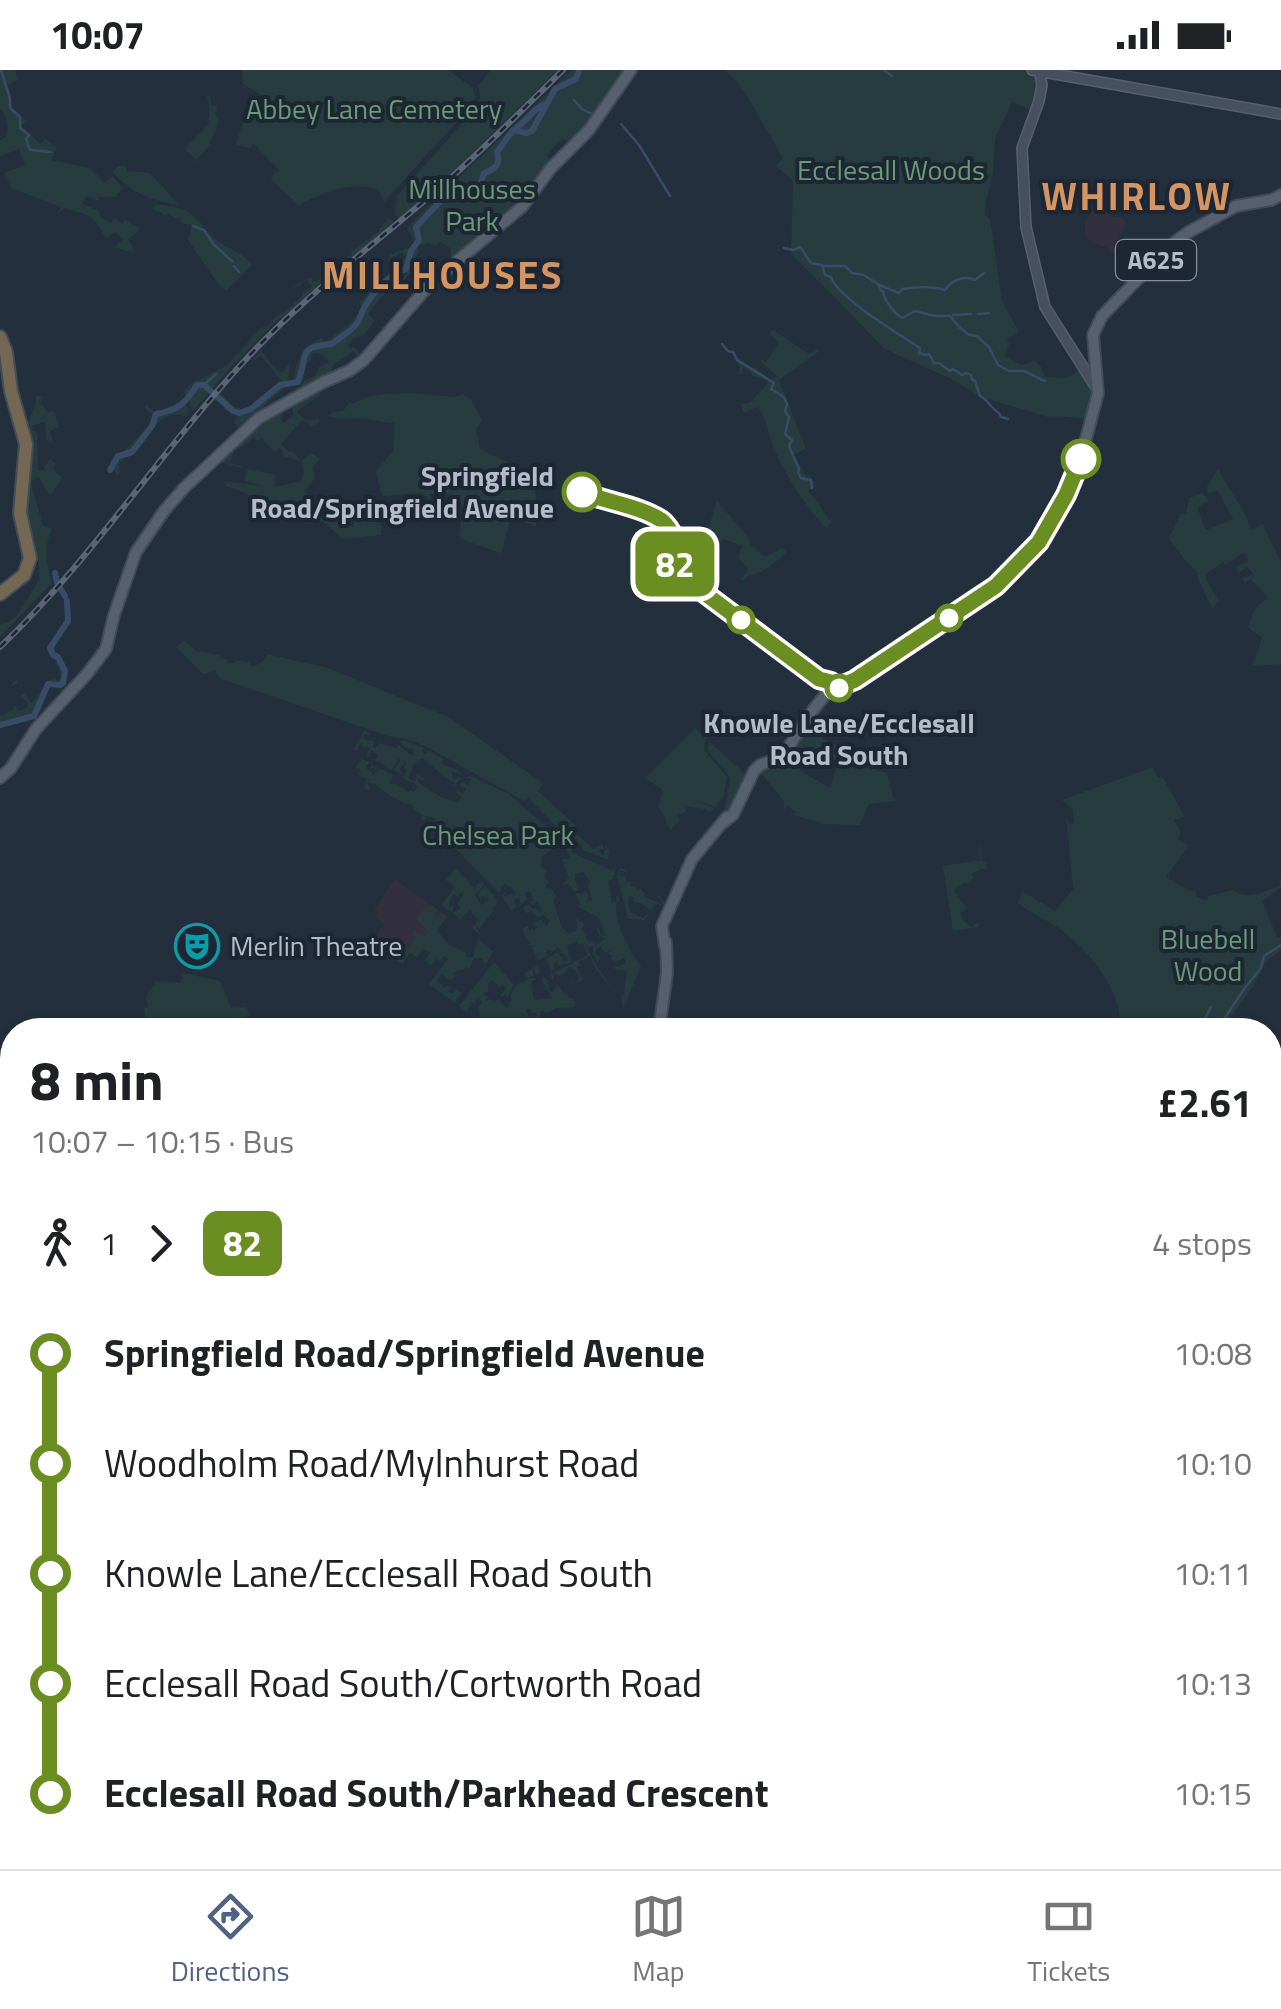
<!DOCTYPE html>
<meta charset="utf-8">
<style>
body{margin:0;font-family:"Titillium Web",sans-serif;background:#f2f2f2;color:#202124;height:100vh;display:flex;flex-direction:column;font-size:38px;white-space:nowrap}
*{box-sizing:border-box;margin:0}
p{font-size:32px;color:#757577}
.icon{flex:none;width:55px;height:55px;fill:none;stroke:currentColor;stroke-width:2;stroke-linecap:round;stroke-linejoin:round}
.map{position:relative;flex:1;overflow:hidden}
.sheet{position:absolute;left:0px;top:948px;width:1282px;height:852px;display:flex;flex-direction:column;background:#fff;border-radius:40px 40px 0 0;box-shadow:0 2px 8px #0004}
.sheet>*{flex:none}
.badge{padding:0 20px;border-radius:15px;font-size:35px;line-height:65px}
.map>.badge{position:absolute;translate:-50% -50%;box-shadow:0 0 0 5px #fff}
.legs{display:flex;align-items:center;gap:15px;height:110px;padding:0 30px;font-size:32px}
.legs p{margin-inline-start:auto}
.headline{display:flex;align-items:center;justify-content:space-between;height:170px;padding:0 30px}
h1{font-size:55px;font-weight:700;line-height:75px}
ul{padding:0 30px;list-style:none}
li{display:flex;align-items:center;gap:35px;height:110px;font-size:38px}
li i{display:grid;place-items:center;width:15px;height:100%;margin:0 12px;background:currentColor}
li i::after{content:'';width:25px;height:25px;margin:-12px;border:8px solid;border-radius:50%;background:#fff}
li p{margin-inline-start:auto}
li:first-child i{background:linear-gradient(#0000 50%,currentColor 0)}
li:last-child i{background:linear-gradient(currentColor 50%,#0000 0)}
.status{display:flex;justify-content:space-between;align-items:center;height:70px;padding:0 50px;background:#fff;direction:ltr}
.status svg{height:28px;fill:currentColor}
.dock{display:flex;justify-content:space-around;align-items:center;height:140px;border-top:2px solid #e0e0e0;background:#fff;font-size:28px;color:#757577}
.dock a{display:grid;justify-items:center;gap:5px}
.dock .active{color:#506383}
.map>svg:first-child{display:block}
.medical{fill:#32303f}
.green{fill:#263c3f}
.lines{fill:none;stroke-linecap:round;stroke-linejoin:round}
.stream{stroke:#394c67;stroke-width:2.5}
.river{stroke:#394c67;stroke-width:6}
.secondary-casing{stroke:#565f6c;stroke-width:12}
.primary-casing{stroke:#414a57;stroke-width:14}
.highway-casing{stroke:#434c59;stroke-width:16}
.secondary{stroke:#465061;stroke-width:9}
.primary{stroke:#56606e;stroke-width:10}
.highway{stroke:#746855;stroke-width:12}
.rail-casing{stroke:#5a6575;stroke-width:6}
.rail{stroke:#1d2633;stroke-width:2.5;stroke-dasharray:8;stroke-linecap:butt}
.line-1-casing{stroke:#fff;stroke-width:22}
.line-1{stroke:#6b8e23;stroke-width:15}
.stop-1-dot{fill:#fff;stroke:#6b8e23;stroke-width:5}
.labels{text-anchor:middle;stroke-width:8;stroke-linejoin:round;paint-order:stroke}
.shield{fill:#1d2633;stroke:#878f9c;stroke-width:2.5}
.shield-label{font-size:25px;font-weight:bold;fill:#b4bcc9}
.park-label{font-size:28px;fill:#6b9a76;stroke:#1d2633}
.stop-label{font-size:28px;font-weight:bold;fill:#b4bcc9;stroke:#1d2633;text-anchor:end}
.poi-label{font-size:28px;fill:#b4bcc9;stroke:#1d2633;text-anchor:start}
.district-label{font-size:38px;font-weight:bold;letter-spacing:2.5px;fill:#d59563;stroke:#1d2633}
</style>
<div class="status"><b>10:07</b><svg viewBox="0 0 49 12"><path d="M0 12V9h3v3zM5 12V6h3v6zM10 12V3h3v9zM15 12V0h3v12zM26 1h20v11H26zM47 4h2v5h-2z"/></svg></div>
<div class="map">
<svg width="1281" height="1799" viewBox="0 0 1281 1799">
<rect width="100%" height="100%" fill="#242f3e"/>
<path class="medical" d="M1093 139 1107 142 1114 147H1123L1126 156 1119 165 1122 177 1113 184 1106 177 1090 172 1085 164V151Z
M395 809 447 847 427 873 420 868 402 894 371 873 385 854 376 847 378 843 374 840Z"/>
<path class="green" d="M0 0H15L17 10 8 15 12 28 11 36 26 51 22 56 40 74 45 69 57 78 51 90 90 98 105 113 113 106 123 118 115 127H100L98 131 86 126 82 134 98 140 101 148 111 153 115 148 122 154 125 150 134 156 138 155V162L128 169 135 180 134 183 114 177 123 169 116 162 106 167C91 145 92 146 65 138L57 144 61 137 11 118 4 103 25 95 19 79 0 86V70L6 67C9 57 8 46 0 39Z
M242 0H448L473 18 475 28 464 44 384 132 379 120C356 110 319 122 299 136L271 109 274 102 280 101 254 74 250 78 236 75 242 55 250 37 255 39 269 30 243 14Z
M491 0H558L460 95 399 150 395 143 397 126 476 38 480 28 479 17H477Z
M572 0H628L610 27 570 76 564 69 557 73 547 87 552 93 525 131 449 195 448 191 452 190 450 178 440 172 437 175 427 173 423 175 420 172 422 167 419 163V156L442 131 441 129 415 156V171L407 160 411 153Z
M726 0H1026L1039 10 1032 41 1012 32 995 69 993 103 986 131 985 145 990 149 1002 231 1019 262 1007 268 1009 275 1004 286 1021 295 1035 291 1041 297 1045 307 1066 308 1079 301 1045 247 1047 246 1075 287 1093 322 1087 349C1080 348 1053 345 1048 347L981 327 951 309 885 279 791 184 793 111 776 96 783 88 744 21Z
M207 26H210L211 36H218L215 43 219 51 209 76 191 96 196 89 186 81V77L208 55 210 38Z
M124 96H127V101L150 103 179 135C149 130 134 124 112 102L119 96Z
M155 134 185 139 205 157H198C209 161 215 170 225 176 236 182 245 185 252 195L226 221 218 214 188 170 192 155 181 153 180 147 177 149 167 143 166 145 153 139Z
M388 148 394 152 331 205 330 204 284 246 278 249 230 298 193 341 184 320 192 313 226 296 261 258 267 256 281 242 284 243 303 225V222L311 218 312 215 307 210 302 212 300 215 292 217 311 207 314 213 326 204 325 200C335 202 341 188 352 185L351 181 372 167 371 165 378 162Z
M413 176 420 181 412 191 410 203 391 225 407 203H401L368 244 375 251 364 265 354 268 347 275 351 279 354 277 363 289 359 290 354 281 334 294 328 308 282 331 290 321H296L304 311 315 306 319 297 329 292C325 287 318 280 311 285V291L304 296 298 310 294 311C295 290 303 277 321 268L326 272 344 257 348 256 361 240 360 232 406 187 402 182 392 188 393 196 388 190 390 185Z
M773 260 809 284 817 280 818 282 779 310 806 379 793 385 807 407 810 406 815 416 808 421C819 430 821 443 832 452L827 458C813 449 779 394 773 376 768 363 766 349 758 337L744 343 740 334 750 333 768 313 762 308 752 306 751 302 743 297 742 305 739 304 740 296 735 290 738 287 750 298H756L771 310 777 306 760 291 762 289 766 292 779 272 769 264Z
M261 281 279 303 286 299 290 291C288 323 283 317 263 337 255 345 249 354 241 361L234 352 238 346 224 339 227 333 216 328 220 322 233 336 242 339 257 332 281 310 261 286 249 293Z
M317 319 321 324 297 341C301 349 310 353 318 348L320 351 314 357 302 350 281 374 289 382H294L301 391 311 383 320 389 313 397 315 408 305 421C312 434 340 453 354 457V450H377L382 456 381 465 341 469C329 451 300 439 279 433 271 431 262 432 255 428 244 422 238 420 226 416L223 411 264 416 245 411 247 399 276 405 274 417 301 411 304 403 302 392 283 386 282 380 279 378 274 382 262 368 257 371 254 367 239 379 234 378 230 393 244 397 243 398 216 391 267 351 282 342 281 351 284 353 293 346V335Z
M407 323 455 327 463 324 472 331 482 351 476 359 480 379C527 403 539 396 536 456L511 447 502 482 499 483 459 468 462 444 460 425 429 424 431 429 421 423 382 426 376 401 393 381 394 353C382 353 374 349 361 348 350 347 339 350 328 346L333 342 343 341 350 332 352 334C372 323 382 325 407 323Z
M36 325 43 327 41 334 48 343 54 341 59 357 50 361 53 373 46 369V351L32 356 33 361H37L38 400 42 401 50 389 56 393 53 399 62 408 50 426 39 408 35 407 31 413 43 456 52 459C43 477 47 495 52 513L0 567V555L9 552 17 545 39 510V492L33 480 25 448 27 431 24 425 25 419 32 385 26 355 36 334Z
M183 330 189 340 186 347C159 337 153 364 138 380 132 387 125 387 119 394L121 403 116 405 111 391 122 383 153 351 154 346 144 338 147 335 155 343Z
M1218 399 1245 444 1251 460 1262 454 1281 492V594L1252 596 1262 568 1248 557 1255 539 1268 527 1250 509 1245 513 1242 509 1253 504V502L1247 497 1239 503 1236 497 1249 491 1244 483 1225 495 1223 492 1206 504V509L1219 531 1212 539 1197 506 1199 504 1185 490 1169 468 1181 444 1186 443 1189 428 1203 423 1209 431 1197 437 1206 460 1233 449 1218 421 1209 423 1206 419Z
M717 431 750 469 749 473 765 487 782 478 786 482C776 493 763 503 748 506L744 511 741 510 748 499 738 488 742 476 723 469 717 477 699 483 707 474 711 473 713 465 707 462Z
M184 570 196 581 220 585V588L227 589V593H234L235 590 249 592 253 597 263 591 267 584 328 598 448 647 543 713 538 721 575 755 572 760 593 779 602 774 604 779H600L598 781 603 785 606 779 604 772 609 781 608 789 627 797 583 780 577 769C563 766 541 740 528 728L524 731 425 676 403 668H396L370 660 219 608 215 601 203 604 176 577Z
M52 573 55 574C53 590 75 595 63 617L50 616C44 624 45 632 40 641 35 651 11 654 0 659V644L2 646 13 639 14 634 19 641 28 637V633L21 626 24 623 19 613 12 616 11 615 17 609 31 633 50 610 55 607 57 610 63 608 49 578Z
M804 657C816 665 829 673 843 677L840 689 887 703 893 728 897 731 869 734 860 755 824 754 784 742 793 744 796 742 787 735 784 740V731L759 701 761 697 787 689 804 703 830 718 839 690 793 677Z
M695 658 706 667 704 680 727 707 723 730 720 729 717 737 696 731 714 738 710 742 705 739 686 737 685 742 677 746 680 751 670 760 659 736 663 720 645 708Z
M364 661 370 663V665L364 664V669L375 672 373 677 375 678 379 673 397 678 398 675 413 686 414 679C409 678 403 679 400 672L403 670 424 678 422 682 424 684 429 681 444 689 441 693C449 699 455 696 462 704L452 702V708L456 710 458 706 461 708 454 716 448 717 453 716 454 712C440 705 434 697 422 688L418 691 415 689 417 692 412 697 409 709 414 711 417 708 415 706 419 705 424 709 423 711 418 708 417 712 441 727 458 733 462 727 457 724 456 719 463 724 466 718 459 716 462 712 468 715 471 709 465 708 471 706 509 724 558 767 560 773 557 774 554 772 556 777 540 788 542 793 540 795 546 801 545 807 549 813 546 814 547 819 551 818 557 827 553 829 562 859H565L568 864 576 861 578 857 576 848 585 854 582 858 589 873 593 871 595 876 605 869 600 866 596 869 599 865 596 858 598 857 601 865 605 866 599 848 578 837 580 835 576 824 580 823 582 825 584 821 588 823V831L592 830 587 814 590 812 583 802 575 804V809L579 820 574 822 568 813 564 815 563 813 569 808 562 789H568L570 785 564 778 569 776 572 778 571 782 611 800 616 796 614 805 612 807 615 808 608 811 612 832H617L616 827 618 826 620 831 615 833C617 838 616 842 617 847 620 862 631 885 641 896L623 939 621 928 624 923 627 900H618L613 898 626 893 624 888 616 892 611 888 613 886 608 884 611 880 605 883 601 878 603 874 594 882 600 888 597 892 593 883V876L587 878 597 897 617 924 596 899 590 886 579 892 580 895 577 897 583 910 568 915 573 911V913L577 912 579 907 576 901 570 897 561 906 554 903 553 909 550 908 549 905 588 885 583 873 578 874 576 871 567 876 571 892 564 895 560 894 557 898 558 893 556 890 553 894 555 899 551 901 546 888 557 883 560 885 564 892 568 891 566 885 559 882 561 881 558 877 553 882 547 879 546 884 550 885 538 890 531 877 537 876 530 875 522 859 528 856V859L531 861V857L534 861 537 857 534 853 541 850 546 856 550 851 548 848 545 849 546 845 538 848 532 841 526 843 523 837 528 835 533 839 536 837 539 842 542 841 537 831 534 835 530 832 533 830 531 822 524 823 527 829 521 835 519 828 514 829 516 837 511 840 501 825 509 820 503 827 511 824 516 826 513 818 510 817 511 815 508 816 503 812 504 815 501 817 502 821 499 823 455 778 428 759 433 757 442 762 444 758 436 753 435 749 427 746 424 751 421 749 423 745 414 739 413 736 407 733 406 734C393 727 382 722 375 713L371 714 367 711 370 721 364 717 367 709 358 705 360 699 355 698 362 689 371 693 367 694 366 698 369 700 372 694 374 697 369 700 372 702 376 696 378 697 372 703 374 705 379 698 393 705 389 714H398L401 709 398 715 409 722 411 720 414 722 418 716 403 708 407 700 404 699 406 693 404 692 400 699 403 705 394 700 400 691 399 688 392 700 373 689H376L379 686 371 680 369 687 367 686 369 678 362 676V672L357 677 358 681 354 679Z
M710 672 745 704 730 741 723 746 721 745 725 739 730 709C725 696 712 690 707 678Z
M1153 697 1158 708 1162 706 1185 747 1174 750 1181 761 1178 769 1189 776 1166 807 1186 819 1197 822 1195 826 1206 831 1209 826 1233 820C1248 831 1264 822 1280 815L1279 809 1281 808V818L1262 831 1277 867H1281V880L1266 892 1253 916 1222 960H1120C1124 923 1089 880 1060 859 1047 849 1030 844 1018 833L1022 821 1055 841 1073 819 1066 747 1068 753 1072 754 1074 752 1073 739 1062 730Z
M979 777H981V790L986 792 987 799H981L971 804 974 808 967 814 965 812 954 821 967 838 960 843 964 851 971 857 979 853V857L953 861 943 796 980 790Z
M620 798 626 800 625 802 621 800 618 805 625 807V811L632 812 630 816H636L637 821 640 819 645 823 644 826 661 834 663 830 657 827 658 825C665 830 666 834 664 842L662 841 664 835 657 834 650 840 639 832 637 833 633 831 634 828 629 825 628 832 631 842 643 848 647 844 650 847 647 846 644 850 628 849 617 804Z
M456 799 474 818 482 811 484 814 475 825 481 835 489 829 483 826 481 828 482 832 478 826 479 821 485 815 498 832 494 838 491 837 494 840 480 858 476 857 481 865 472 858 479 849 471 843V839L460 849 453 843 461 838 457 834 463 825 462 822 458 825 459 828 454 824 450 829 449 839 452 835 454 837 451 842 441 835 455 817 446 810Z
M432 835 437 840 432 846 435 849 438 847 443 850 440 842 447 847 437 860 448 874 466 883 465 886 469 888 473 887 478 869 494 882 484 896 482 889 474 888 469 899 466 897 463 900H458L454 904 457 906 450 910 442 904 437 911 442 915 445 912 442 919 447 915 451 917 448 921 452 924 456 919 462 923 454 932 429 914 448 889 444 886 440 891 435 889 431 895 425 890 430 883 423 879 417 887 410 883 402 894 375 875 376 873 398 888 402 887 416 867 412 862 415 861 424 867 429 862 416 849 426 836 429 838Z
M494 892 502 901V904L504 903 514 915 508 926 505 924 502 927 500 926 507 917 501 915 499 917 493 910 488 913V921L482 924 488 927 485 930 486 931 489 929 494 932 497 929 507 938 512 929 510 926 517 914 528 910 524 903 537 896 541 903 536 905 534 900 532 901 534 905 529 908H535V910L531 912 534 930 552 928 541 909 544 907 549 912 547 914 550 916 548 918 550 921H553L558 915 563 923 567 922 569 929 573 928 576 934 574 937 556 938 545 944 544 941H541L539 950 535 949 536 943H532L530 939H526L530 950 513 947 506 950 509 960H501L484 947 479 950 480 942 477 939 481 941 477 937 483 933 478 928 475 930V934L469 931 472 934 466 942 459 936Z
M183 903 220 911 231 938 246 937 250 946 224 950 226 960H147L144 938 148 937 146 927 156 911 181 913Z
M1270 1777 1280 1778 1281 1799H1234L1236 1788H1270Z
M127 1788H193L195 1790 192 1796 200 1799H118Z
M204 1788H286L277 1799 268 1794 261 1799H212Z"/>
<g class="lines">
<path class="stream" d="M1 0 10 29V38L20 47V58L29 65 26 69 30 80 50 82
M884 0 892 6
M574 30 582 39 594 45
M621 54 639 75 670 126
M193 156 204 160 214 175 232 191
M784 178 793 180 800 177 811 193 822 195 825 205 831 207C837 227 899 264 920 278L919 283 925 285 929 284 934 293H939L950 301 953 299 962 305 967 303 971 305 972 310 975 311 980 326C988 329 990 338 999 343L1001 347 1008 349
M234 196 239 202
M825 196H845L852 203 864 205 879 215V217L881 221H883C884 230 894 243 902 248L915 241 935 246H950L959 257 969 265 977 266 989 277 998 295 1009 301H1024L1045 311
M879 215 899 223 902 219C913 217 934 216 945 220 952 210 963 205 975 210L984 203
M978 244 989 243
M953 245 971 244
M722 274 728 281 733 282 737 290 774 313 771 319 784 327 787 334 785 341 789 347 785 364 792 370 789 376 799 399 798 402 801 408 811 410 812 418
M204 315 216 304
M1199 960 1211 937
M1217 960 1244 919 1261 898 1264 886 1281 875
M1270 1448 1281 1468"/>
<path class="river" d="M517 60V57C529 50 533 37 547 34
M110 400 118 386 132 382 152 356 156 344C177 341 186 333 197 315H204L233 341 239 343 251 339 280 315 298 312C309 284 296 277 332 274 339 268 353 260 357 253 361 248 361 243 364 238 373 222 389 204 406 199L411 181 419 170 416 157 450 121C461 120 464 127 477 123L484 103C495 99 501 95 497 82L513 60 527 63 532 61 555 19 576 9 579 0
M55 503 57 513 65 526
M0 655 34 646 48 614 60 615 63 613 65 601 58 587 53 585 50 578 68 551 67 531
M1270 1015 1281 1017
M0 1286 12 1279"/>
<defs>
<path id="secondary" d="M1032 0 1281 44
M1040 3 1042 15 1039 31 1022 78 1026 157 1045 237 1097 319
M0 1655 12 1657"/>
<path id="primary" d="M0 708 11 698 36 659 87 604 106 579 114 545 136 482 164 441 184 418 259 348 324 312 349 301 364 290 432 212 522 137 551 98 589 60 631 0
M724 752 733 745 754 701 760 695 780 687 786 681 813 640 826 624 855 610 990 522 1039 472 1067 425 1082 384 1098 323 1093 265 1102 246 1170 176 1187 163 1236 136 1271 130 1281 125
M665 876 662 856 692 789 727 747
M659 960 667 903 666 872
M0 1329 12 1324
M0 1722 12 1716
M1205 1788 1220 1799"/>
<path id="highway" d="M0 267 6 282 11 321 26 374 20 443 30 488 24 505 0 524"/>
</defs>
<use href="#secondary" class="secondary-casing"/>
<use href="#primary" class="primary-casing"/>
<use href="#highway" class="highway-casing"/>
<use href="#secondary" class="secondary"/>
<use href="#primary" class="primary"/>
<use href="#highway" class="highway"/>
<defs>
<path id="rail" d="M0 577C92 490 161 380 248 287 305 226 373 175 436 121 480 83 521 41 563 0"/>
</defs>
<use href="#rail" class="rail-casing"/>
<use href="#rail" class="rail"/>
</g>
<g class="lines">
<defs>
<path id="line-1" d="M582 422C606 432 640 436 661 450 671 457 671 468 682 472L675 496 676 507H683L819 609 831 612 834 619 855 610 996 516 1039 472 1066 425 1081 389"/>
</defs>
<use href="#line-1" class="line-1-casing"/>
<use href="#line-1" class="line-1"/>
</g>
<defs>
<symbol id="theatre-ring" viewBox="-11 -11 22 22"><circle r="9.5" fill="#1d2633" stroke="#0f9aa8" stroke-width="1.5"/><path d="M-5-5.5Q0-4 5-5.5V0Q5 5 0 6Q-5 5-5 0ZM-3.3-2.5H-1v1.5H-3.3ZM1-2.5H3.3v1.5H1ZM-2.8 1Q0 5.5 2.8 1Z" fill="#0f9aa8"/></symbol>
</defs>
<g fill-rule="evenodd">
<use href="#theatre-ring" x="172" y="851" width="50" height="50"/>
</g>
<g class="stop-1-dot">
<circle cx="1081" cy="389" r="18"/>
<circle cx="582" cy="422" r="18"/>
<circle cx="949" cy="548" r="12"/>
<circle cx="741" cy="550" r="12"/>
<circle cx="839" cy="618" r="12"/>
</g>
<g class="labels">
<rect class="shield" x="1116" y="170" width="80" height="40" rx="8"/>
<g class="shield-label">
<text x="1156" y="199">A625</text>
</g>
<g class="park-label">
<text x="374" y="49">Abbey Lane Cemetery</text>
<text x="891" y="110">Ecclesall Woods</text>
<text x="472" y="129">Millhouses<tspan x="472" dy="32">Park</tspan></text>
<text x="498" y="775">Chelsea Park</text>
<text x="1208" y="879">Bluebell<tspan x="1208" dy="32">Wood</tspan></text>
</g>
<g class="stop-label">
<text x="554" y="416">Springfield<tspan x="554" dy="32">Road/Springfield Avenue</tspan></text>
<text x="839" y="663" text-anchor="middle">Knowle Lane/Ecclesall<tspan x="839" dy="32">Road South</tspan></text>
</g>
<g class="poi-label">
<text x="230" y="886">Merlin Theatre</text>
</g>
<g class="district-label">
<text x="1137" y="140">WHIRLOW</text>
<text x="443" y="219">MILLHOUSES</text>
</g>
</g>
</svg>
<b class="badge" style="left:675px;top:494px;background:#6b8e23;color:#fff">82</b>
<section class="sheet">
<div class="headline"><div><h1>8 min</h1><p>10:07 – 10:15 · Bus</p></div><b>£2.61</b></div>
<div class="legs"><svg class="icon" aria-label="walk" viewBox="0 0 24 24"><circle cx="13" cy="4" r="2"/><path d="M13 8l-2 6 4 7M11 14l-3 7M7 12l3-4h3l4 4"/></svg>1<svg class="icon" aria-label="forward" viewBox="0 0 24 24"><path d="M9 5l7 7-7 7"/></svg><b class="badge" style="background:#6b8e23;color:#fff">82</b><p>4 stops</p></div>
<ul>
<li><i style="color:#6b8e23"></i><b>Springfield Road/Springfield Avenue</b><p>10:08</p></li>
<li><i style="color:#6b8e23"></i><span>Woodholm Road/Mylnhurst Road</span><p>10:10</p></li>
<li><i style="color:#6b8e23"></i><span>Knowle Lane/Ecclesall Road South</span><p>10:11</p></li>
<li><i style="color:#6b8e23"></i><span>Ecclesall Road South/Cortworth Road</span><p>10:13</p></li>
<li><i style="color:#6b8e23"></i><b>Ecclesall Road South/Parkhead Crescent</b><p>10:15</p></li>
</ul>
</section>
</div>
<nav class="dock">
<a class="active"><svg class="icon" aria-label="directions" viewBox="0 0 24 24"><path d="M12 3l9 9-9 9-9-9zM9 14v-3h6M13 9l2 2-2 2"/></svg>Directions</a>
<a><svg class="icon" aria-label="map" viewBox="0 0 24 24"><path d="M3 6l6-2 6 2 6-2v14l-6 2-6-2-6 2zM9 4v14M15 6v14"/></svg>Map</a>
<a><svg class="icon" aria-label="tickets" viewBox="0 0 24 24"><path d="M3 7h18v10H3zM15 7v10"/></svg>Tickets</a>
</nav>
